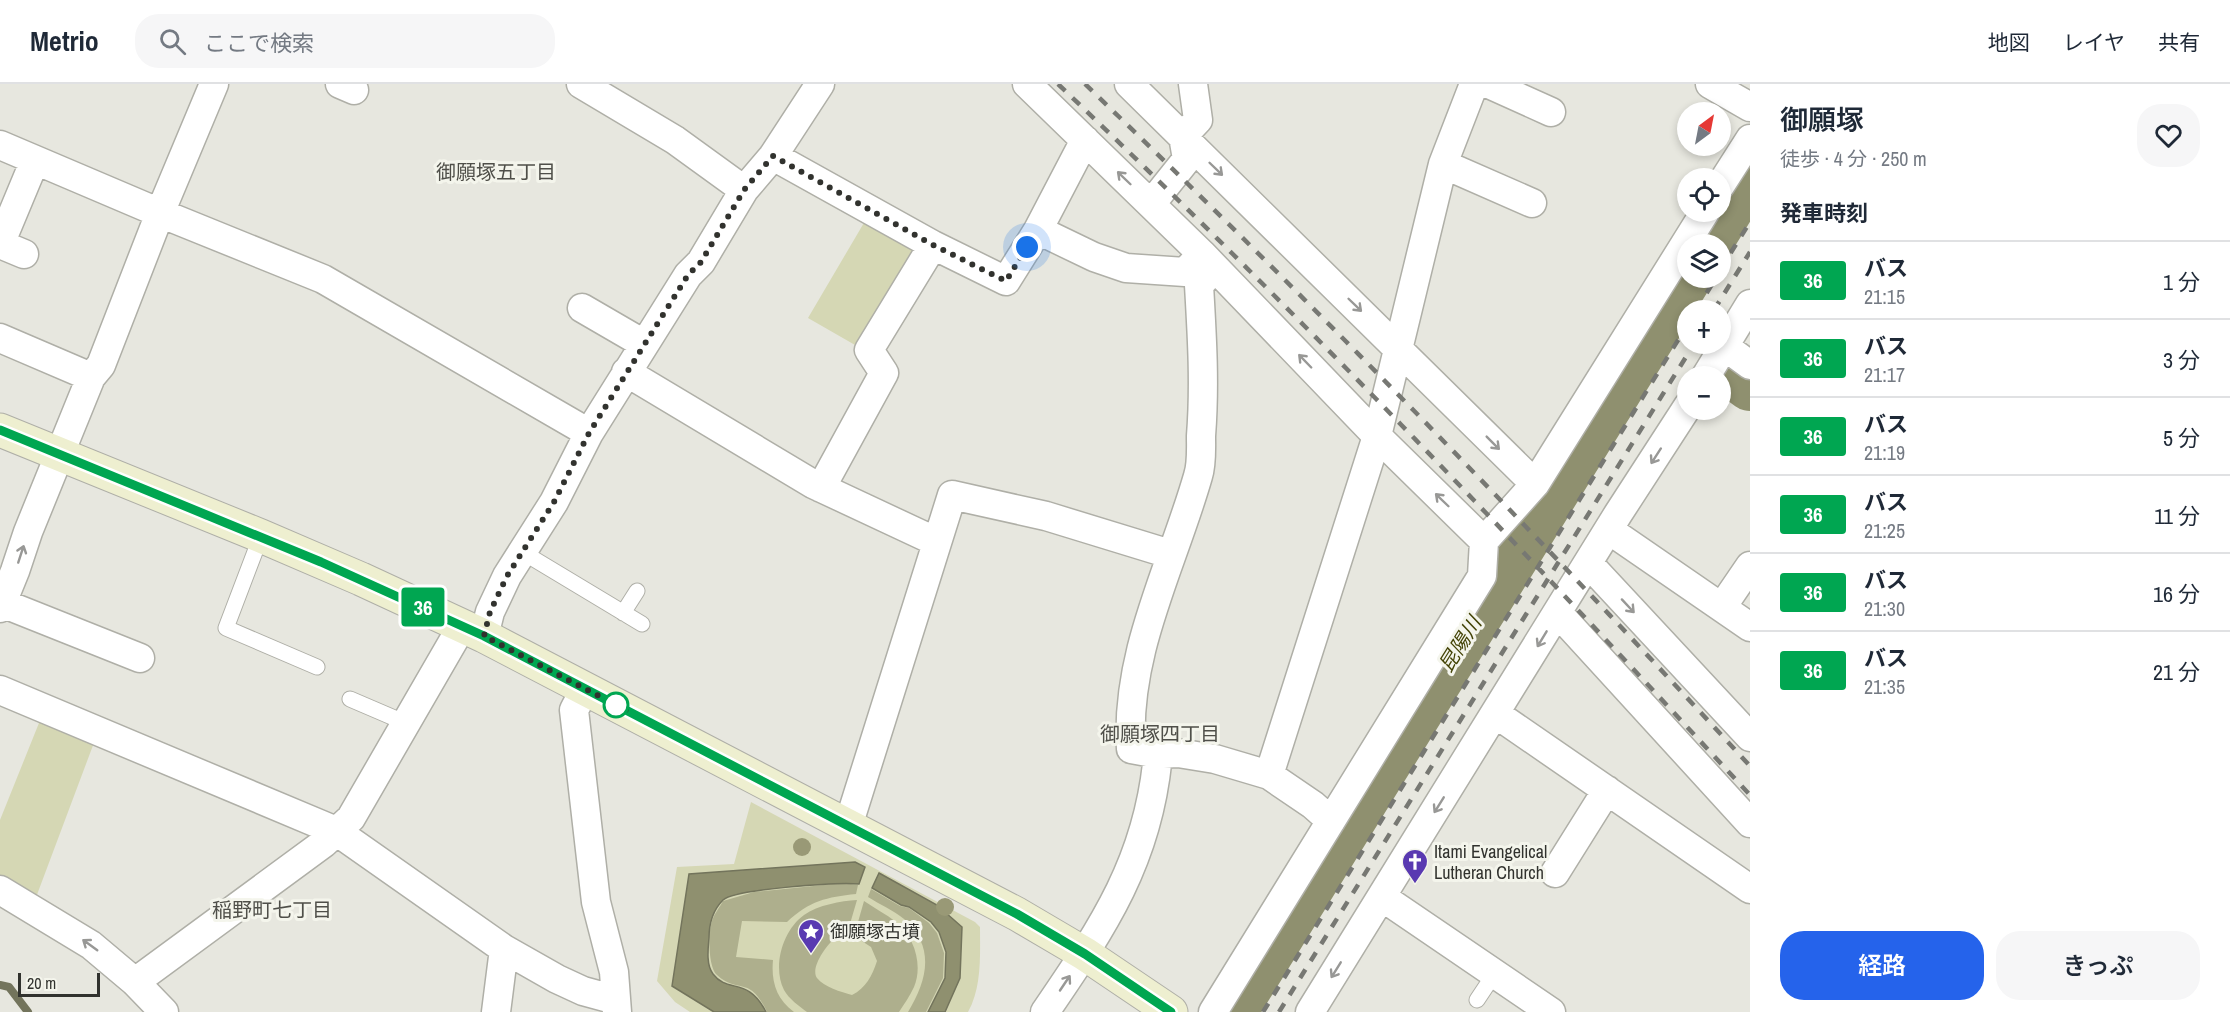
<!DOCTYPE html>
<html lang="ja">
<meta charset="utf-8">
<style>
body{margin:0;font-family:"Archivo Narrow","Noto Sans JP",sans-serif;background:#f6f6f7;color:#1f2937;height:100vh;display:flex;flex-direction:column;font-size:22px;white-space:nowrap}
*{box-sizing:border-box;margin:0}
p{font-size:20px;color:#747a83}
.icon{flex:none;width:33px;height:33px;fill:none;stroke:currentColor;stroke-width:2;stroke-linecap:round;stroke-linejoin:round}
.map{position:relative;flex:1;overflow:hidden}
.side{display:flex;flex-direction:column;background:#fff;width:480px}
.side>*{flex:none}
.badge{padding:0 12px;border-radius:4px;font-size:21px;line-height:39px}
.needle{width:39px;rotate:32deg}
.fabs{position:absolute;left:1677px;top:18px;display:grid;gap:12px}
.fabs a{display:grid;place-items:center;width:54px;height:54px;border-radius:50%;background:#fff;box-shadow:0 3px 9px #0003;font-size:30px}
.scale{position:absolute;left:18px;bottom:15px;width:82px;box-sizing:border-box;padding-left:6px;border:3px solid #31322e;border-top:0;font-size:16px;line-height:21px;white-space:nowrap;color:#31322e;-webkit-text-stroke:4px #f4f5ec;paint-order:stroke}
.you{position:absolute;width:30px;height:30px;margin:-15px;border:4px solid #fff;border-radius:50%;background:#1a73e8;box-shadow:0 0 0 9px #1a73e833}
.map>.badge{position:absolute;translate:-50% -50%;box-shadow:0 0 0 3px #fff}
h2{padding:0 30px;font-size:22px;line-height:54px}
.round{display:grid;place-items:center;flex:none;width:63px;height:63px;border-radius:24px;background:#f6f6f7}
.overview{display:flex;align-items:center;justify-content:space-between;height:102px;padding:0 30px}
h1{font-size:28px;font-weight:600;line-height:45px}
.primary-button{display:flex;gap:12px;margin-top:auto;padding:12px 30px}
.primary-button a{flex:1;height:69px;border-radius:24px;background:#2563eb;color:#fff;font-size:24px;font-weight:600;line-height:69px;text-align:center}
.primary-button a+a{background:#f6f6f7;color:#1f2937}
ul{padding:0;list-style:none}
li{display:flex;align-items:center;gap:18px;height:78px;padding:0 30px;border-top:2px solid #e0e1e3}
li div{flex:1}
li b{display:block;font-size:22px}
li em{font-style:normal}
li .badge{min-width:66px;font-weight:700;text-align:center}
header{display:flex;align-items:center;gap:36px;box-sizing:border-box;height:84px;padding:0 30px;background:#fff;border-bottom:2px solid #e0e1e3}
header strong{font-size:28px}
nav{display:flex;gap:33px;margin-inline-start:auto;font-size:21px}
.search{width:420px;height:54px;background:#f6f6f7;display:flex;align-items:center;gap:15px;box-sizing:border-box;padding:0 21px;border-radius:24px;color:#747a83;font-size:22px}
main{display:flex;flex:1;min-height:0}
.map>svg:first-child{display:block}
.green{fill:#d5d7b4}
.forest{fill:#aeaf8d}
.water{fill:#8f906f;stroke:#73745c;stroke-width:1.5}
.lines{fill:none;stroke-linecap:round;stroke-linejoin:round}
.stream{stroke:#73745c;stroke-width:8}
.river{stroke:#8f906f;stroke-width:50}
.lane-casing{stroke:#afafa7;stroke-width:17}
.street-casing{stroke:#afafa7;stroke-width:31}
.secondary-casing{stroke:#afafa7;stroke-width:35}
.lane{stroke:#fff;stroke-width:15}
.street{stroke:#fff;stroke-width:28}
.secondary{stroke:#eeefd0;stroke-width:33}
.rail{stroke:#777873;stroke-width:4.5;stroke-dasharray:10 10;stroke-linecap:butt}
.tree{fill:#999976}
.oneway{stroke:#989896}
.line-casing{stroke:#fff;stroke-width:14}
.line{stroke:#00a651;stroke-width:9}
.walk{stroke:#31322e;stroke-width:6;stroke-dasharray:0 10.8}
.stop-dot{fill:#fff;stroke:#00a651;stroke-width:3}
.labels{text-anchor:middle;stroke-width:6;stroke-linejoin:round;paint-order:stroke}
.poi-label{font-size:18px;fill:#31322e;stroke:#f4f5ec;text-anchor:start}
.neighbourhood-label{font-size:20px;fill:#4f4f49;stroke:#f4f5ec}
.water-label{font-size:20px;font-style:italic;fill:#434306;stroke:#f4f5ec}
</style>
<header>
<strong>Metrio</strong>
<div class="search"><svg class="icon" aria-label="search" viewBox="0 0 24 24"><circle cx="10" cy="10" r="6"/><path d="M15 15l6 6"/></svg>ここで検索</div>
<nav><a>地図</a><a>レイヤ</a><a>共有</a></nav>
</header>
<main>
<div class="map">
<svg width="1750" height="928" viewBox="0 0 1750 928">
<rect width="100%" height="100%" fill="#e7e7df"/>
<path class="green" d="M868 132 921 160 862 265 808 234Z
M41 634 95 656 35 816 0 796V736Z
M751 718 975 838 980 843C980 871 982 903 968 928H690L675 918 657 897 677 783 734 780Z"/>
<path class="forest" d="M843 799 858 801 856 810C827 813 809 817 787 838L742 837 736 873 773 876C771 897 776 915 794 928H767C749 890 739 911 717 891 708 883 708 849 712 837 714 830 720 823 723 817L754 808Z
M871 805 900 822 909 824 929 839 937 849 944 869 943 894 926 928H908C927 897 936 863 904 835 893 826 879 820 868 813Z
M857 816 847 850C842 851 838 852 834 855 826 862 810 884 817 894 824 903 841 908 852 911 866 904 872 892 877 877L871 863 854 852 864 817C874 824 886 830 896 838 915 853 923 882 914 903 910 912 904 920 899 928H807C799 922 789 915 784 906 772 882 783 846 804 831 818 821 841 817 857 816Z"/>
<path class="water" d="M855 778 865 783 859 800C839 798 735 805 723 816 713 826 709 841 709 854 708 865 706 881 713 890 728 910 748 892 766 928H714L672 902 689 790Z
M879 789 937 821 962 843 960 894 945 928H928L945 894 946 868 939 848 931 838 909 823 901 821 872 804Z"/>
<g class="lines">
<path class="stream" d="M0 901 9 903 28 928"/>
<path class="river" d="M1707 160 1750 90
M1728 286 1750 302
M1232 928 1688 192"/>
<defs>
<path id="lane" d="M261 452 226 544 317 583
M524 469 642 540
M623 529 637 507
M350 615 406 639
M1477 916 1495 889"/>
<path id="street" d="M340 0 354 6
M581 0 675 56 744 106
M1027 0 1202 170 1377 352 1484 457
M1129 0 1535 400
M1489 0 1551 28
M1710 0 1750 23
M0 61 160 129 323 195 589 349
M773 72 933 161 1006 197 1038 146 1085 56
M1443 80 1532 119
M1720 102 1750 55
M1151 120 1187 75 1183 52 1198 36 1193 0
M1038 146 1094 173 1126 184 1185 188 1202 170
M24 170 0 160 35 76
M1215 184 1199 201C1202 252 1205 301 1201 352 1201 365 1202 380 1198 392 1172 483 1125 568 1131 665L1158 670 1178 669 1215 675 1269 691 1313 721 1331 737
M582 224 644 260
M0 254 91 293
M1724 262 1750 281
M626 288 813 400 937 458
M1706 292 1750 220
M821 404 884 289 869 266 933 161
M1609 446 1750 543
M1588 479 1750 653
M2 519 140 574
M1722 523 1750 482
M0 524 15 487 28 448 91 293 101 281 160 129 214 0
M1558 529 1750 739
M484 552 490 528 507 492 554 418 589 349 688 191 701 178 744 106 773 72 820 0
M585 605 574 626 596 818 614 888 617 928
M0 606 336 747 504 865 557 895 583 907 616 916
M1496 630 1750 805
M1269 691 1377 352 1443 80 1474 0
M848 742 952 411 1046 432 1170 470
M1555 789 1607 706
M0 806 91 861 135 898 164 928
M1382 813 1551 928
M135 898 324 759 351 734 462 542
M496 928 504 865
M1045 928C1103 843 1149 776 1158 670
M1213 928 1482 492 1484 457 1535 400 1705 128
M1310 928 1618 430 1688 322"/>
<path id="secondary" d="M0 346 261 452 361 495 484 552 1017 830 1085 870 1171 928"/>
</defs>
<use href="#lane" class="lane-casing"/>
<use href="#street" class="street-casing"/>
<use href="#secondary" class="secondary-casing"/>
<use href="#lane" class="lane"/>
<use href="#street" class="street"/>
<use href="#secondary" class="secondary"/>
<path class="rail" d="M1058 0C1298 228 1526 468 1750 711
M1085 0C1314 220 1535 448 1750 682
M1720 186 1750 138
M1696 226 1716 194
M1714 226 1750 168
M1263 928 1688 240
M1279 928 1694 260"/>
</g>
<g class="tree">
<circle cx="802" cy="763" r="9"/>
<circle cx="945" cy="823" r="9"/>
</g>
<defs><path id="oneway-shaft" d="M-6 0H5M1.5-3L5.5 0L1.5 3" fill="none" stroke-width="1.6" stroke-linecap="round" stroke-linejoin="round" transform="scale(1.5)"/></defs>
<g class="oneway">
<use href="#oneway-shaft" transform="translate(1216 85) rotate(44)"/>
<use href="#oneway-shaft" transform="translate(1124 94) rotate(-136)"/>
<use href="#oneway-shaft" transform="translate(1355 221) rotate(44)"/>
<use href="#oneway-shaft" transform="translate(1305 277) rotate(-134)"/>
<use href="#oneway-shaft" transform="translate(1493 359) rotate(45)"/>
<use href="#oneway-shaft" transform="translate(1656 372) rotate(123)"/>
<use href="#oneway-shaft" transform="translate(1442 416) rotate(-136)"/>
<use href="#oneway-shaft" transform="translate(21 470) rotate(-72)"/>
<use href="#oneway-shaft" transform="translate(1628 522) rotate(47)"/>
<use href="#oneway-shaft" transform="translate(1542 555) rotate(121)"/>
<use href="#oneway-shaft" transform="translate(1439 721) rotate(122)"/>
<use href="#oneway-shaft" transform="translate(90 861) rotate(-144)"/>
<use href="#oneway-shaft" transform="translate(1336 886) rotate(122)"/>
<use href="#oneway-shaft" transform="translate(1065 899) rotate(-56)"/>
</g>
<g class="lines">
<defs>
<path id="line" d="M0 346 321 478 484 552 1017 830 1085 870 1171 928"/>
</defs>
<use href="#line" class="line-casing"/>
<use href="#line" class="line"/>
<path class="walk" d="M616 621 626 626 484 552 490 528 507 492 554 418 589 349 688 191 701 178 744 106 773 72 933 161 1006 197 1027 163"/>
</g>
<defs>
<symbol id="church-pin" viewBox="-11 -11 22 30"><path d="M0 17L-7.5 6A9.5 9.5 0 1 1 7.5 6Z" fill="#5939b1" stroke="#f4f5ec"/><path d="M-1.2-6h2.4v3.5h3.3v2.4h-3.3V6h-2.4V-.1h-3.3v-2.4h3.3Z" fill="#fff"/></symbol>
<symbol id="sight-pin" viewBox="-11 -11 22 30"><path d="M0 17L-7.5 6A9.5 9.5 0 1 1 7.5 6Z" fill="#5939b1" stroke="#f4f5ec"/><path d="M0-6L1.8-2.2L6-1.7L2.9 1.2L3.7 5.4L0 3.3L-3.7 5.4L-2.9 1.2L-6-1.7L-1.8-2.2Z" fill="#fff"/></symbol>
</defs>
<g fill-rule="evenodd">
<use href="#church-pin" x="1400" y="763" width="30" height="40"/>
<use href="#sight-pin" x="796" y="833" width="30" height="40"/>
</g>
<circle class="stop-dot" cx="616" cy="621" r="12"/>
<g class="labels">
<g class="poi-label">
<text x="1434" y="774">Itami Evangelical<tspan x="1434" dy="21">Lutheran Church</tspan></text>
<text x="830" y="854">御願塚古墳</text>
</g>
<g class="neighbourhood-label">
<text x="496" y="95">御願塚五丁目</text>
<text x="1160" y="657">御願塚四丁目</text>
<text x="272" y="833">稲野町七丁目</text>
</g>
<g class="water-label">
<text transform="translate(1460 560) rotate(-58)" y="7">昆陽川</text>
</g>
</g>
</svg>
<div class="fabs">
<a><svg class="needle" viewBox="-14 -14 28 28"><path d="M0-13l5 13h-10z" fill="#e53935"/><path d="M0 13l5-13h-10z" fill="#747a83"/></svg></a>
<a><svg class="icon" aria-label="locate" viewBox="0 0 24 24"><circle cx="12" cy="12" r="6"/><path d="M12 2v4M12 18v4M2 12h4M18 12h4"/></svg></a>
<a><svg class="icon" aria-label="layers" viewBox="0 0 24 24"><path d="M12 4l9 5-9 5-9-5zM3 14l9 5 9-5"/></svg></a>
<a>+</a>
<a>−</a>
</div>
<div class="scale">20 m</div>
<div class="you" style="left:1027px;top:163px"></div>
<b class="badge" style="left:423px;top:523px;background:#00a651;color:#fff">36</b>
</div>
<section class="side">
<div class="overview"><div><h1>御願塚</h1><p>徒歩 · 4 分 · 250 m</p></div><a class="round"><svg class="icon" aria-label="heart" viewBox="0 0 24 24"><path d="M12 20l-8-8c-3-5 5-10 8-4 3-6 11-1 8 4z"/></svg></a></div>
<h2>発車時刻</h2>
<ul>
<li><span class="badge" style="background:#00a651;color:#fff">36</span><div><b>バス</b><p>21:15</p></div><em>1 分</em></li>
<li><span class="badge" style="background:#00a651;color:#fff">36</span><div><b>バス</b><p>21:17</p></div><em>3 分</em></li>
<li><span class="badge" style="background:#00a651;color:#fff">36</span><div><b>バス</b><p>21:19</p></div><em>5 分</em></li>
<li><span class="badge" style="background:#00a651;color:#fff">36</span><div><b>バス</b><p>21:25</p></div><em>11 分</em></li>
<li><span class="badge" style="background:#00a651;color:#fff">36</span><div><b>バス</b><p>21:30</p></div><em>16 分</em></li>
<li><span class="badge" style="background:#00a651;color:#fff">36</span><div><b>バス</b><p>21:35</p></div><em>21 分</em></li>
</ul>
<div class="primary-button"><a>経路</a><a>きっぷ</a></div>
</section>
</main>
